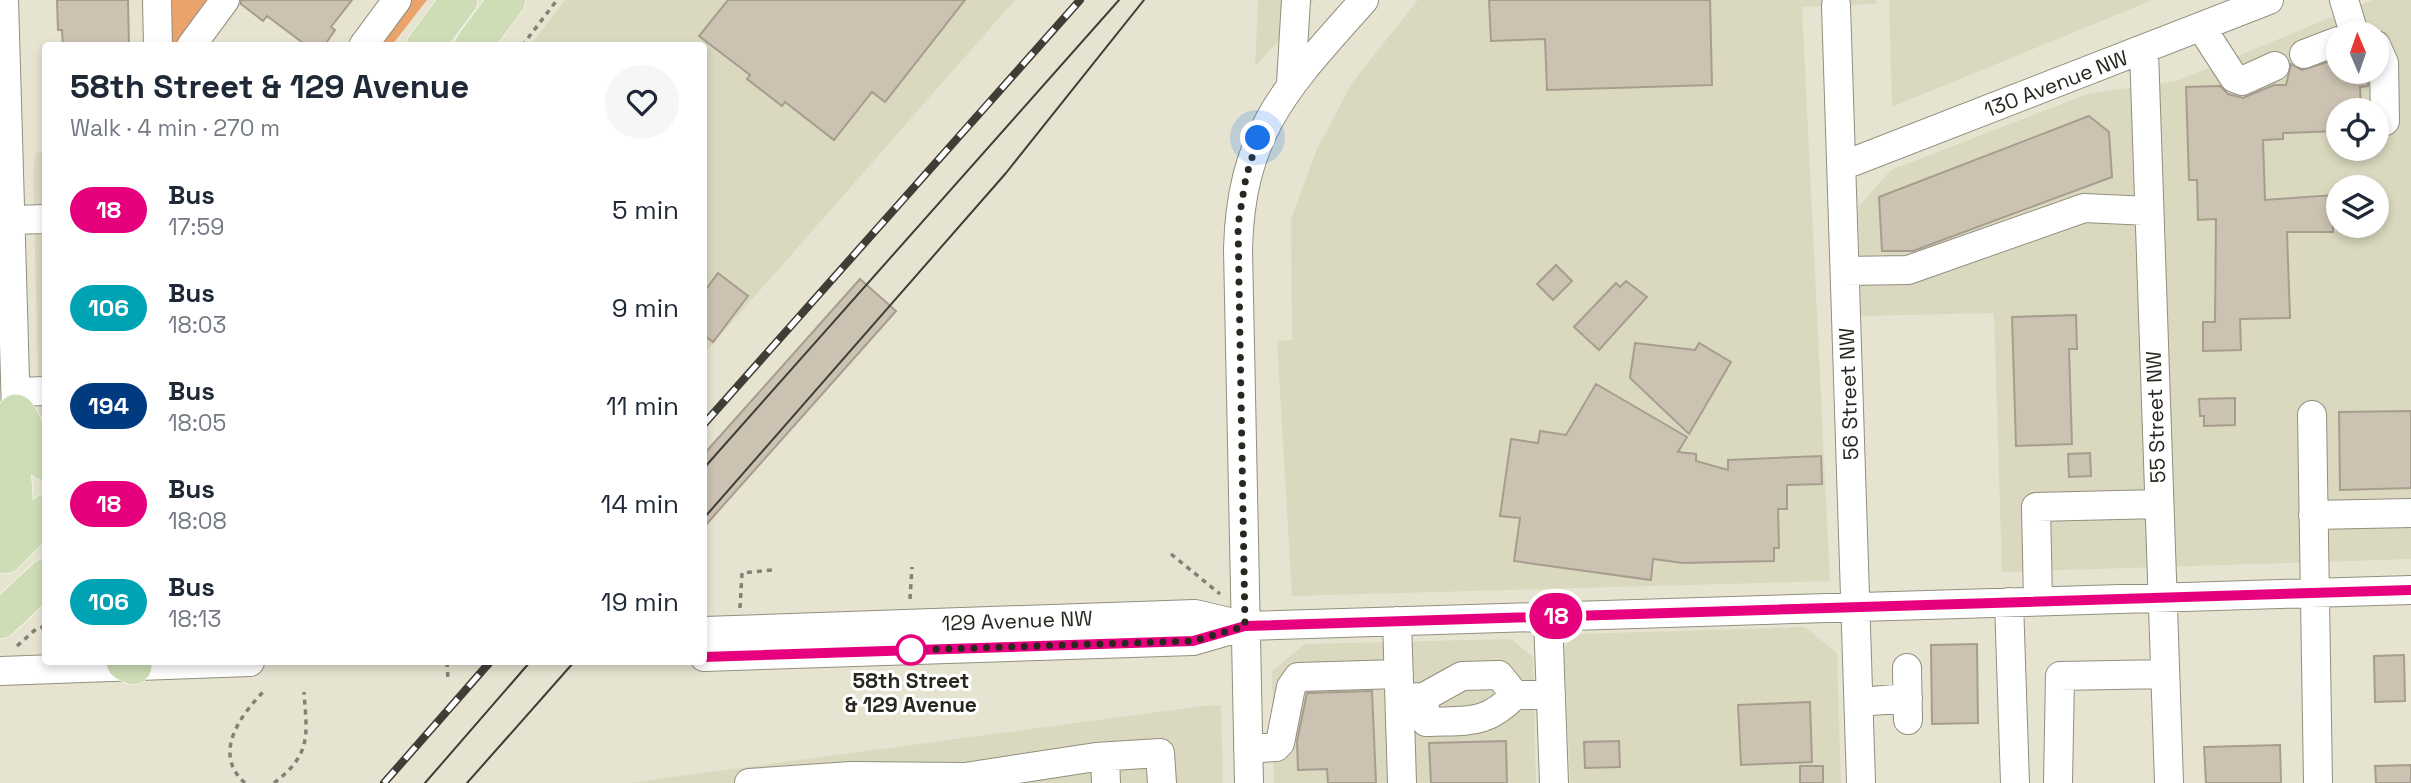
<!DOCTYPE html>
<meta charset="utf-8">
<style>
body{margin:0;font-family:"Space Grotesk",sans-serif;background:#f6f6f7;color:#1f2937;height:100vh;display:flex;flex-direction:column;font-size:26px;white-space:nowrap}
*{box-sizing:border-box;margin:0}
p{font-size:23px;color:#747a83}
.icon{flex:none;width:38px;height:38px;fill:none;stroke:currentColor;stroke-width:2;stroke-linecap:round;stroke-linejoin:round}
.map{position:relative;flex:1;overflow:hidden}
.details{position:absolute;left:42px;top:42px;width:665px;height:623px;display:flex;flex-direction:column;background:#fff;border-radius:7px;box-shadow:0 4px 10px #0003}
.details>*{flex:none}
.badge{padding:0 14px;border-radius:23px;font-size:24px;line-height:46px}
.needle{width:46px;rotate:358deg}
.buttons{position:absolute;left:2326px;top:21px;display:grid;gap:14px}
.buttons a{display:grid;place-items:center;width:63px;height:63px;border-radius:50%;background:#fff;box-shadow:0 4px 10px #0003;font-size:35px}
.you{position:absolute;width:35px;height:35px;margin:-18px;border:5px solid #fff;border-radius:50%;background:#1a73e8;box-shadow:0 0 0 10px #1a73e833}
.map>.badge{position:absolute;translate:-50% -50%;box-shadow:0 0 0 4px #fff}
.round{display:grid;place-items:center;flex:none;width:74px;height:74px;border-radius:37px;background:#f6f6f7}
.overview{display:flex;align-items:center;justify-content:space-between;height:119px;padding:0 28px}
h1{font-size:33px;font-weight:600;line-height:52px}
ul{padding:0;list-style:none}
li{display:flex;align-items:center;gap:21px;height:98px;padding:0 28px}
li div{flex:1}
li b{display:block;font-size:26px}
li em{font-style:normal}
li .badge{min-width:77px;font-weight:700;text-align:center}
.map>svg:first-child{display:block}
.built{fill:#dad8bf;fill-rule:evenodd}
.green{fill:#eba36c}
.building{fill:#ccc2b2;stroke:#a79d8e;stroke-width:2}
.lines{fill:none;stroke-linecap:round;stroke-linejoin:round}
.minor-casing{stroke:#918f7e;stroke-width:30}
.major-casing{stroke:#fff;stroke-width:38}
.path{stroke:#838174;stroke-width:3.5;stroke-dasharray:5 5;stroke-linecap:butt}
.minor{stroke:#fff;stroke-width:28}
.major{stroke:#ceddb5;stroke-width:37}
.tram{stroke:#3f3e36;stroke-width:2}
.rail-casing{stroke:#3f3e36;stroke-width:8}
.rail{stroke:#fff;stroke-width:5;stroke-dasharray:16;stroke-linecap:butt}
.line-casing{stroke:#fff;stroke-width:16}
.line{stroke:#e6007e;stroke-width:10}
.walk{stroke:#282720;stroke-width:7;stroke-dasharray:0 12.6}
.stop-dot{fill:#fff;stroke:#e6007e;stroke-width:3.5}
.labels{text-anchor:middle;stroke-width:6;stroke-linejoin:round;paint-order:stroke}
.street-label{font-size:21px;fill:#282720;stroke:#fff}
.stop-label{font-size:21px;font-weight:bold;fill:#282720;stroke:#fff}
</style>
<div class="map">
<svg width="2411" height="783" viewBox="0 0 2411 783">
<rect width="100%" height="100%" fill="#e6e4d1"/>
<path class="built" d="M565 0H1015L704 354V46H530Z
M1258 0H1314L1255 67Z
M1418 0H1876V4L1802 7 1830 581 1292 596 1277 341 1292 340 1291 219 1317 149 1352 83Z
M1889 0H2152L1892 107Z
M2373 0H2411V559L2002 572 1994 313 1861 316 1858 207 1891 170 2088 94 2177 81ZM2338 33H2376V72H2338ZM2338 110H2376V149H2338ZM2338 187H2376V226H2338Z
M46 152 45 423 39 413 33 171 36 153Z
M1805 627 1837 653 1841 783H1570L1564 647 1579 634Z
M1511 639 1533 657 1536 783H1274L1272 671 1305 644Z
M1221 705 1223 783H628L1203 706Z"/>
<path class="green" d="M162 0H216L181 46 163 45Z
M411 0H427L392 45 376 46Z"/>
<path class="building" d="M57 0H128L129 46H63L62 30H58Z
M241 0H352L331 27 335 30 324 46H307L267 16 263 21 241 4Z
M728 0H965L885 102 872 92 834 140 785 102 782 106 747 79 750 75 699 36Z
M1489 0H1710L1712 85 1547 90 1545 39 1491 41Z
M2338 59V72H2368V86L2360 87 2361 110H2338V131L2283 133V139L2263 140 2265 200 2333 195V232H2287L2290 318 2240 319 2241 350 2203 351V322H2215L2216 219 2198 220 2197 180H2189L2186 87 2220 86 2228 94 2243 98 2274 85H2286L2291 64 2302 70Z
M2089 116 2109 132 2112 177 1913 251H1882L1879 197Z
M1556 265 1572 281 1553 300 1537 284Z
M718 273 748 296 713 342 704 335V292Z
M860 279 896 311 704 527V454Z
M1626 281 1647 297 1599 350 1574 327 1616 283 1620 287Z
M2076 315 2077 349H2069L2072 444 2016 446 2012 317Z
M1635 343 1695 350 1699 343 1731 362 1689 434 1630 378Z
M1596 384 1687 437 1678 452 1696 454V461L1728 470V460L1821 456 1822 484 1787 485V509H1778L1779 548H1774V561L1683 563 1653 559 1651 580 1514 561 1520 518 1500 516 1511 439 1538 443 1540 431 1566 435Z
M2235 398V425L2204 426V416H2200L2199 399Z
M2411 411V488L2340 490 2339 412Z
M2090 453 2091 476 2069 477 2068 454Z
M1977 644 1978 723 1932 724 1931 645Z
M2404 655 2405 701 2375 702 2374 656Z
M1372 691 1376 783H1328L1327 769 1298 770 1297 741 1307 693Z
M1810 702 1812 762 1741 765 1738 705Z
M1506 741 1507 783H1431L1429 743Z
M1619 741 1620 767 1585 768 1584 742Z
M2280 745 2281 783H2206L2204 747Z
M2411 765V783H2376L2375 766Z
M1800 766H1823V783H1800Z"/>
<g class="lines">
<defs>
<path id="minor" d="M4 0 16 413
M157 0 158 46
M2344 0 2354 33
M1836 5 1861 783
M2201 27 2234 78 2242 81 2275 66
M2376 45 2384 63 2385 121
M191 46 225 0
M363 46 397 0
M2144 51 2169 783
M2304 54 2338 41
M1291 83 1296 0
M1842 166 2269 0
M12 220 46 219
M1845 271 1908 270 2084 208 2149 211
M17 392 46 391
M2312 415 2318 783
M2313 515 2411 513
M2038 601 2036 507 2159 504
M2009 602 2015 783
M1548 617 1554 783
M1397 621 1402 783
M704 631 1195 614 1242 625
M704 657 1193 641 1245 626 2411 590
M1907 668 1908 720
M0 671 250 662
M1424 697 1426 722C1467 720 1485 726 1515 695
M1400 698 1424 697 1462 676 1499 675 1515 695H1551
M1859 702 1908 698
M1248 749 1276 747 1280 743 1291 687 1298 677 1399 674
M1105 757 1106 783
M749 783 851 776 965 777 1096 757 1160 753 1162 783
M1249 783 1238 249C1241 129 1290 84 1364 0
M2058 783 2060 676 2165 674"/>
<path id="major" d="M425 46 459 0
M473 46 507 0
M16 413 10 431 17 543
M17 414C30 430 27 450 46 462
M5 555 46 513
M0 620 46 577
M125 662 133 666"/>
</defs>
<use href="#minor" class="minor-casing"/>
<use href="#major" class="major-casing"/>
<path class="path" d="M522 46 557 0
M1171 554 1220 594
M910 599 912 567
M740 608 742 573 772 570
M17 646 36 629 46 626
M447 662 448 679
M245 783C212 754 240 716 263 692
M274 783C312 754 307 735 304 692"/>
<use href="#minor" class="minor"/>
<use href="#major" class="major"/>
<path class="tram" d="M704 468 1119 0
M704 518 1006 173 1144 0
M425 783 530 662
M467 783 574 662"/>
<defs>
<path id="rail" d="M704 424 1080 0
M384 783 490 662"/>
</defs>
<use href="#rail" class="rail-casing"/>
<use href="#rail" class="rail"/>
</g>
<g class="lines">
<defs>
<path id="line" d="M704 657 1193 641 1245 626 2411 590"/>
</defs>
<use href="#line" class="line-casing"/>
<use href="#line" class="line"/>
<path class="walk" d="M911 650 1193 641 1245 626 1238 225 1246 177 1258 138"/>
</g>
<circle class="stop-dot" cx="911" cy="650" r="14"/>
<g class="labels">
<g class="street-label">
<text transform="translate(2056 84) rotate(-21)" y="7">130 Avenue NW</text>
<text transform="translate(1849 394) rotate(-92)" y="7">56 Street NW</text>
<text transform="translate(2156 417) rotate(-92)" y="7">55 Street NW</text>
<text transform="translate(1017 621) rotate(-2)" y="7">129 Avenue NW</text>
</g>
<g class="stop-label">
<text x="911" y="688">58th Street<tspan x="911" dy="24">&amp; 129 Avenue</tspan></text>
</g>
</g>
</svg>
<div class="buttons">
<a><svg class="needle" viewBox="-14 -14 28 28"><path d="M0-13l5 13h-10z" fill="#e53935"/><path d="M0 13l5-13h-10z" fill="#747a83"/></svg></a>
<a><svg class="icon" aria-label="locate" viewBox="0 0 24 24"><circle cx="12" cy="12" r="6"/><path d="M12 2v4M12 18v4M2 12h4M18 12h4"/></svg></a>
<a><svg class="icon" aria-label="layers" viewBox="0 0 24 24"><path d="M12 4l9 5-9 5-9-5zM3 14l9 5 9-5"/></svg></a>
</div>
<div class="you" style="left:1258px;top:138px"></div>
<b class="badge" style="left:1556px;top:616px;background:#e6007e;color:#fff">18</b>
<section class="details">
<div class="overview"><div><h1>58th Street &amp; 129 Avenue</h1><p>Walk · 4 min · 270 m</p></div><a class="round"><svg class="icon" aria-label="heart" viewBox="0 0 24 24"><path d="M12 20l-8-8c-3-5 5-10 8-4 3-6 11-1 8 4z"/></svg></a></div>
<ul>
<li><span class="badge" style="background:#e6007e;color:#fff">18</span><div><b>Bus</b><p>17:59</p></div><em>5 min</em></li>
<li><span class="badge" style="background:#00a3b4;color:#fff">106</span><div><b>Bus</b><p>18:03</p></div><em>9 min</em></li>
<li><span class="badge" style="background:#003b80;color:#fff">194</span><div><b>Bus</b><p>18:05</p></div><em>11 min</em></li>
<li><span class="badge" style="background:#e6007e;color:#fff">18</span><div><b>Bus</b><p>18:08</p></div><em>14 min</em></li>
<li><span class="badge" style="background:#00a3b4;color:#fff">106</span><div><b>Bus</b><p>18:13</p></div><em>19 min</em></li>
</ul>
</section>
</div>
